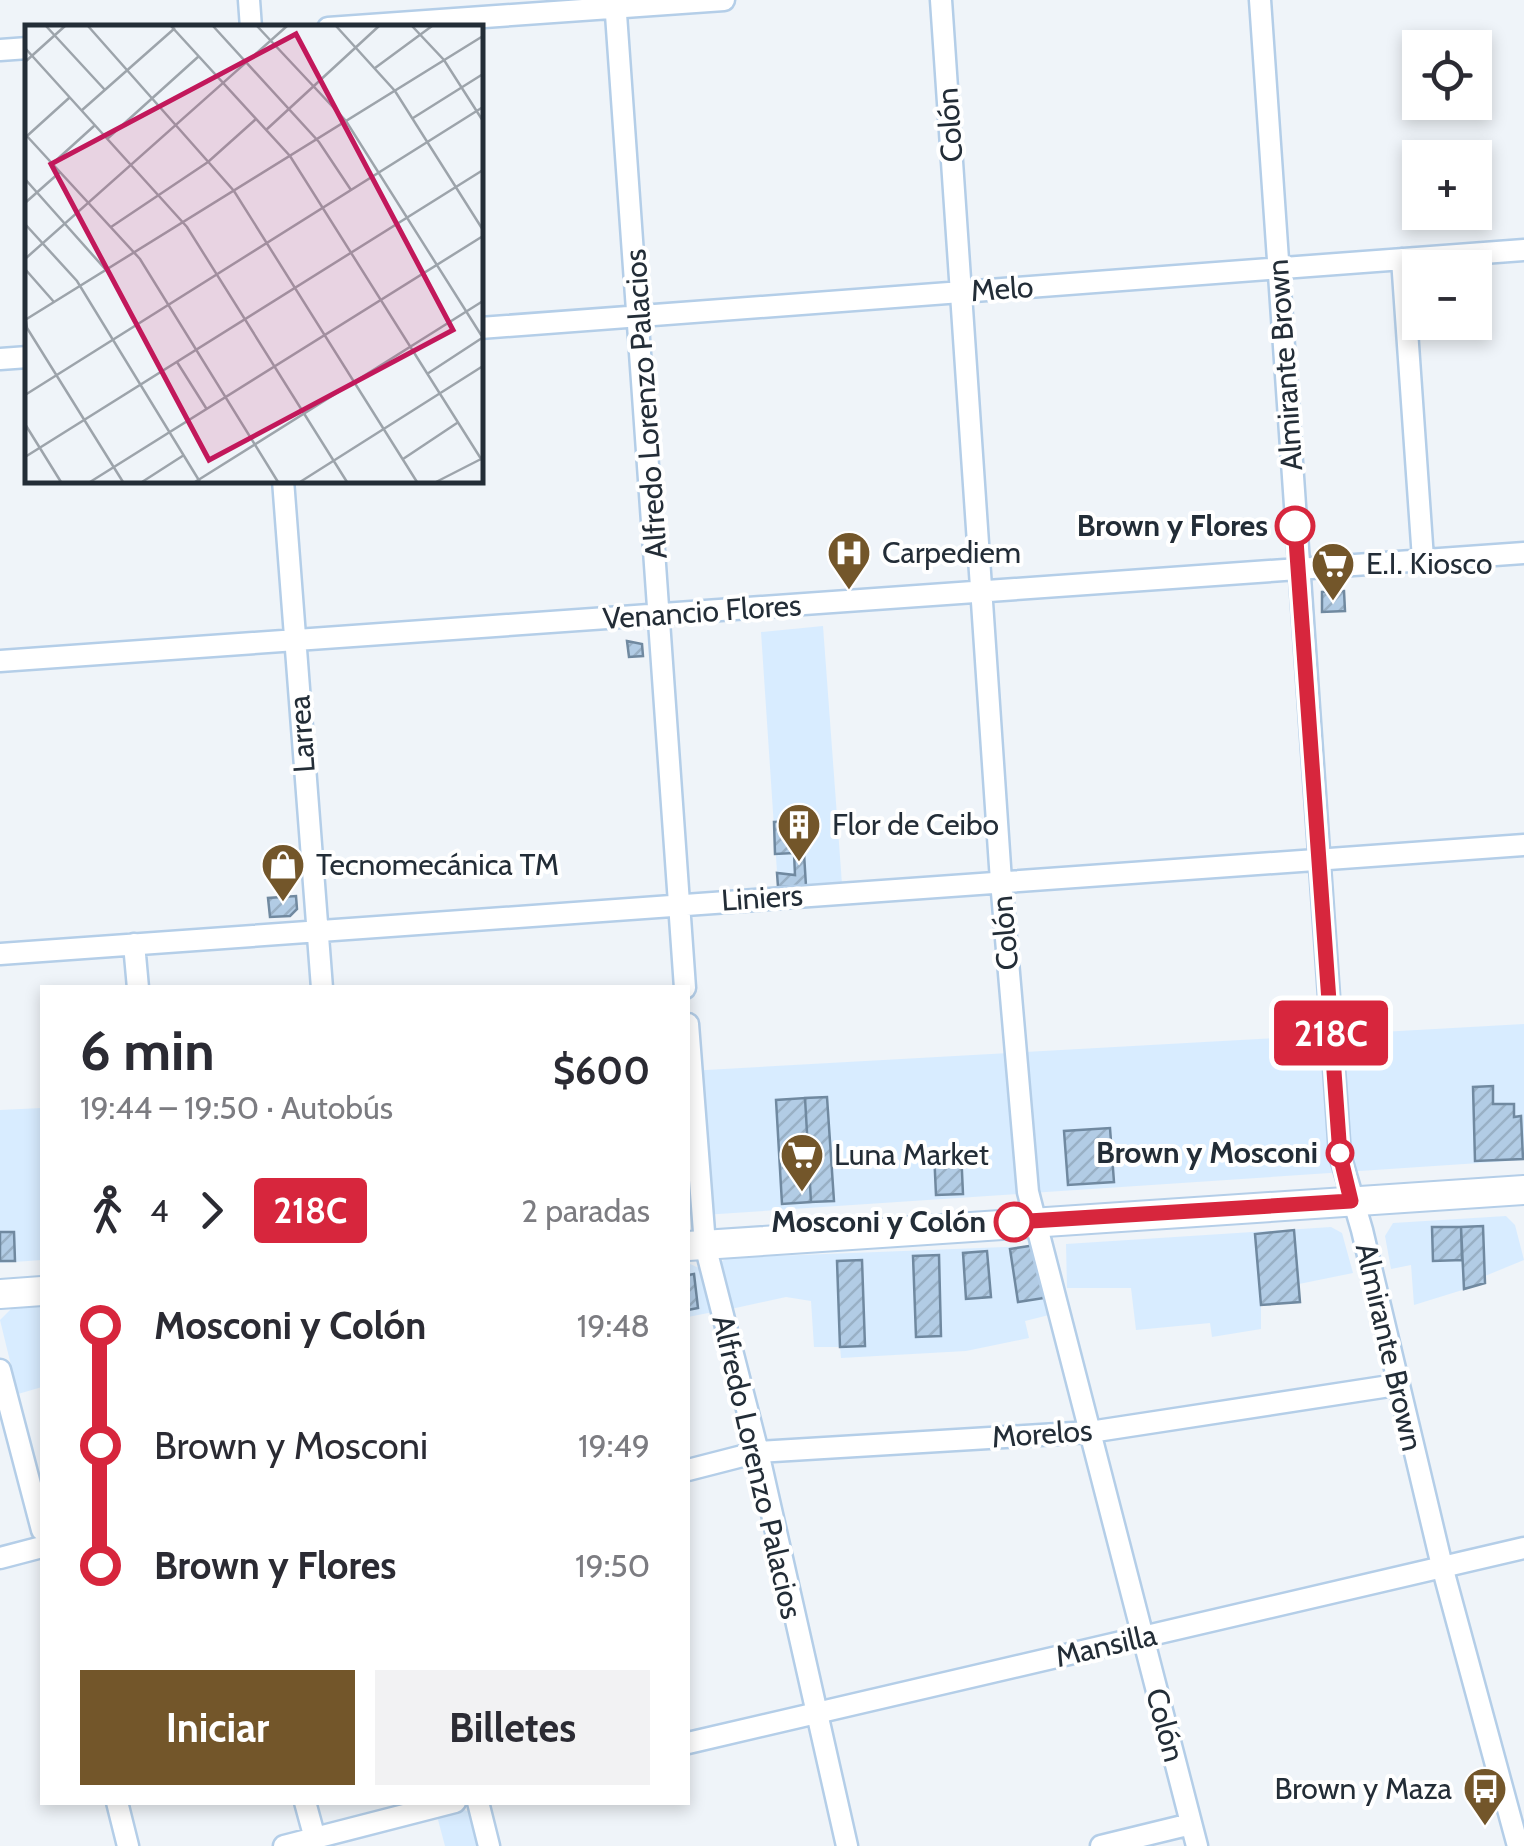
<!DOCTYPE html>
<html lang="es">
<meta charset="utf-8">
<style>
body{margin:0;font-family:Cabin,sans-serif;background:#f2f2f3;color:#2b2b33;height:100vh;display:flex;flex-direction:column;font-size:38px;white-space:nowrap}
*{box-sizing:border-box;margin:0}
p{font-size:32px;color:#7c7c81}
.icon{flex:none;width:55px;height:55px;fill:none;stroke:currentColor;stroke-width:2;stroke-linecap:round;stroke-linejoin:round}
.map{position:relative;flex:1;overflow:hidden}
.sheet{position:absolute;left:40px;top:985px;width:650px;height:820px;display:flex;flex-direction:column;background:#fff;border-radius:0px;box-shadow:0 5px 15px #0003}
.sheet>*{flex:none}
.badge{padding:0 20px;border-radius:8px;font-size:35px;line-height:65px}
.tools{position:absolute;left:1402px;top:30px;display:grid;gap:20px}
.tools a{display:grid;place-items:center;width:90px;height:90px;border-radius:0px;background:#fff;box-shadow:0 5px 15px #0003;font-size:50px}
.map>.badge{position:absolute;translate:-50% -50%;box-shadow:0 0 0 5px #fff}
.legs{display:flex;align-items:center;gap:15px;height:110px;padding:0 40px;font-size:32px}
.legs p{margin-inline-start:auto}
.overview{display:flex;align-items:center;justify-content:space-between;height:170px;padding:0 40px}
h1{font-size:55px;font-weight:700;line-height:75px}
.cta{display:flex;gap:20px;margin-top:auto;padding:20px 40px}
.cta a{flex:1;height:115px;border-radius:0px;background:#73562a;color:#fff;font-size:40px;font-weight:700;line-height:115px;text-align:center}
.cta a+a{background:#f2f2f3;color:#2b2b33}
ul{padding:0 40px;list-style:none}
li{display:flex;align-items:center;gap:35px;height:120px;font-size:38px}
li i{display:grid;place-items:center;width:15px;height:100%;margin:0 12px;background:currentColor}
li i::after{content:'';width:25px;height:25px;margin:-12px;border:8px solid;border-radius:50%;background:#fff}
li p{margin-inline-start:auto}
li:first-child i{background:linear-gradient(#0000 50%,currentColor 0)}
li:last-child i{background:linear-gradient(currentColor 50%,#0000 0)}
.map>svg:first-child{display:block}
.built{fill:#d8ecff}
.building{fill:url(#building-hatch);stroke:#7089a0;stroke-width:2.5}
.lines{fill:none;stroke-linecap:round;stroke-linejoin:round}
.minor-casing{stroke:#b4cee8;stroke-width:25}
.secondary-casing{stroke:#b4cee8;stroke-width:32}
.minor{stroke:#fff;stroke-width:20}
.secondary{stroke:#fff;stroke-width:28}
.line-1-casing{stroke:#fff;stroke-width:22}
.line-1{stroke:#d7263d;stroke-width:15}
.stop-1-dot{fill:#fff;stroke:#d7263d;stroke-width:5}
.labels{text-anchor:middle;stroke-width:8;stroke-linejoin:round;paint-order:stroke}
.street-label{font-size:30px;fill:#232d37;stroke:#fff}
.stop-label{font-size:30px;font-weight:bold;fill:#232d37;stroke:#fff;text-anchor:end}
.poi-label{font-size:30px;fill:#232d37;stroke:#fff;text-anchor:start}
.inset-road{fill:none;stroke:#9da4ab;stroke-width:2.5}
.view{fill:#c2185b;fill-opacity:0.15;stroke:#c2185b;stroke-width:5}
.inset-edge{fill:none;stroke:#232d37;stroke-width:5}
</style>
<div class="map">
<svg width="1524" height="1846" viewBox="0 0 1524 1846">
<defs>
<pattern id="building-hatch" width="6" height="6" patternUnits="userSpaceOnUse" patternTransform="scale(2.5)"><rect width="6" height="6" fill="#b2cce5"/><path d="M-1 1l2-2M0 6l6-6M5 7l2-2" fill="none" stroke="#99b0c5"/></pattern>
</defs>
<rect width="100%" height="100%" fill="#eff4f9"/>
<path class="built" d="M823 626 842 884 778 887 761 632Z
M1524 1024V1160L688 1216V1071Z
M42 1108V1260L0 1263V1110Z
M1506 1216 1515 1225 1524 1260 1485 1276V1283L1414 1305 1411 1265 1391 1269 1385 1236 1393 1223Z
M1331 1227 1342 1233 1353 1273 1299 1284 1300 1302 1261 1305V1329L1212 1337 1210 1323 1136 1330 1131 1288H1067L1066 1244Z
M1032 1246 1053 1314 1025 1321 1029 1338 966 1351 841 1358 840 1347H814L811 1301 786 1297 731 1309 718 1264 727 1258Z
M688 1263 699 1268 713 1312 688 1317Z
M42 1305V1387L18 1394 0 1320 13 1307Z
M462 1809 472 1813 480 1846H445L437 1816Z"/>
<path class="building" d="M1344 591 1345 611 1322 612V592Z
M627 641 642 644 643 656 629 657Z
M802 821 806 886 778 887 777 873 795 875 794 853 775 854 774 822Z
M296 896 297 909 290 916 270 917 268 898Z
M1493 1086V1104H1514V1117L1521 1116 1523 1159 1475 1161 1473 1087Z
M827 1097 834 1201 811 1202 805 1098Z
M805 1098 811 1202 782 1204 776 1100Z
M1110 1128 1114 1182 1068 1185 1064 1131Z
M961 1150 963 1194 936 1195 934 1151Z
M1483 1226 1485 1283 1464 1289 1461 1227Z
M1432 1227H1461L1462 1260 1433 1261Z
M1294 1230 1300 1302 1261 1305 1255 1234Z
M0 1232H14L15 1261H0Z
M1036 1245 1044 1298 1018 1302 1010 1249Z
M987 1251 991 1297 966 1299 963 1253Z
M939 1255 941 1336 916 1337 913 1256Z
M862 1260 865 1346 840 1347 837 1261Z
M694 1274 698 1308 688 1310V1275Z"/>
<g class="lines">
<defs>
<path id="minor" d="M249 0 251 28
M615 0 685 988
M941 0 1001 881 1028 1192 1197 1846
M1260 0 1340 1155 1362 1230 1442 1566 1518 1846
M328 28 724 0
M0 50 28 48
M1402 259 1423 559
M480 328 1524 250
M0 359 28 357
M283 480 322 988
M0 661 1524 553
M134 944 138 988
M0 954 1524 845
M688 1024 705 1245 758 1452 847 1846
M0 1370 42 1530
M688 1470 758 1452 1090 1432 1396 1385
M0 1558 42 1547
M688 1743 1524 1548
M117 1802 128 1846
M305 1802 317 1846
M478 1802 489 1846
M284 1846 455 1802
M1101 1846 1191 1824"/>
<path id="secondary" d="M688 1246 1524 1190
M0 1294 42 1291"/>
</defs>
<use href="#minor" class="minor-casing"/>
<use href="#secondary" class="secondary-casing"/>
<use href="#minor" class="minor"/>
<use href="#secondary" class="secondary"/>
</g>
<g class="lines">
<defs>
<path id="line-1" d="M1014 1222 1351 1201 1340 1155 1295 526"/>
</defs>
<use href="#line-1" class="line-1-casing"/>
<use href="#line-1" class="line-1"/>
</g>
<defs>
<symbol id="hospital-pin" viewBox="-11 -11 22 30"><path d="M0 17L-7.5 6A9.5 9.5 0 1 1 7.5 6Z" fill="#73562a" stroke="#fff"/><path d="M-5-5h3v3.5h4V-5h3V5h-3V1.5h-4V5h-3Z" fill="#fff"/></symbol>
<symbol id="supermarket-pin" viewBox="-11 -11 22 30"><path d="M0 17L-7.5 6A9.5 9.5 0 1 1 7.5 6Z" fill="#73562a" stroke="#fff"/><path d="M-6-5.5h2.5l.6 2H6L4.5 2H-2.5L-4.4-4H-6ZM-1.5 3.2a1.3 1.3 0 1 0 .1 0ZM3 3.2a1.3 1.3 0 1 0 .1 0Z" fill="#fff"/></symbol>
<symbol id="building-pin" viewBox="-11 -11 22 30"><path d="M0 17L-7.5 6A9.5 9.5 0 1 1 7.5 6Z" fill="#73562a" stroke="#fff"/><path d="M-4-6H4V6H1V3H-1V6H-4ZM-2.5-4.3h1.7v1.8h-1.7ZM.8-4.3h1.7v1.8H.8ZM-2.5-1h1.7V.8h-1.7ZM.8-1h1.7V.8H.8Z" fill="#fff"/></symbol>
<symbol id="shop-pin" viewBox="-11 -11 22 30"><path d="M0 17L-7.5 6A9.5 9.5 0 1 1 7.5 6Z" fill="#73562a" stroke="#fff"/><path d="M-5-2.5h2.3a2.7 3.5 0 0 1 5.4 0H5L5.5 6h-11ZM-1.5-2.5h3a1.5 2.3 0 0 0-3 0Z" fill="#fff"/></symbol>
<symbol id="bus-pin" viewBox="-11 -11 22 30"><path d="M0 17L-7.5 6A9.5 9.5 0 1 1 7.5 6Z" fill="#73562a" stroke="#fff"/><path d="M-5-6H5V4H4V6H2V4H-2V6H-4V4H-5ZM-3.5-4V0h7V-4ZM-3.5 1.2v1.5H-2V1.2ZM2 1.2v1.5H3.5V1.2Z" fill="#fff"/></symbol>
</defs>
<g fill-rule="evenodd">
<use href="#hospital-pin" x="824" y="528" width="50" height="68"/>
<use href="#supermarket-pin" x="1308" y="539" width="50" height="68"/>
<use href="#building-pin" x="774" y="800" width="50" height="68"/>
<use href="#shop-pin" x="258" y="840" width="50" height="68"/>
<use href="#supermarket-pin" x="777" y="1130" width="50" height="68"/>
<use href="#bus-pin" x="1460" y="1764" width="50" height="68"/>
</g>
<g class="stop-1-dot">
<circle cx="1295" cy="526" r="18"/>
<circle cx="1340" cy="1153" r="12"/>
<circle cx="1014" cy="1222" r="18"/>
</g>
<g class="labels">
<g class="street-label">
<text transform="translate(950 125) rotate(-94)" y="10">Colón</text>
<text transform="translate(1002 289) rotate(-4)" y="10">Melo</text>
<text transform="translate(1285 365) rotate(-94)" y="10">Almirante Brown</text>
<text transform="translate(646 404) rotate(-94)" y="10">Alfredo Lorenzo Palacios</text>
<text transform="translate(702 612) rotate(-4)" y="10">Venancio Flores</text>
<text transform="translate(302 734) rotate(-94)" y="10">Larrea</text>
<text transform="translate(762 898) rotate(-4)" y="10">Liniers</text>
<text transform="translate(1005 933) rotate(-95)" y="10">Colón</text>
<text transform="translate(1389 1347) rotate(77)" y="10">Almirante Brown</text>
<text transform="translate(1042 1434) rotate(-4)" y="10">Morelos</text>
<text transform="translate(757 1467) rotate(77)" y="10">Alfredo Lorenzo Palacios</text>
<text transform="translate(1106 1646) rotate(-13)" y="10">Mansilla</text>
<text transform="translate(1165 1725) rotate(75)" y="10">Colón</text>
</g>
<g class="stop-label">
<text x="1268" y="536">Brown y Flores</text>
<text x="1318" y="1163">Brown y Mosconi</text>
<text x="986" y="1232">Mosconi y Colón</text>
</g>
<g class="poi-label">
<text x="882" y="563">Carpediem</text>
<text x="1366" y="574">E.I. Kiosco</text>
<text x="832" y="835">Flor de Ceibo</text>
<text x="316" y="875">Tecnomecánica TM</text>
<text x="834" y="1165">Luna Market</text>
<text x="1452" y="1799" text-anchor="end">Brown y Maza</text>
</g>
</g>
<g transform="translate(25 25)">
<rect width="458" height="458" fill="#eff4f9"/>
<path class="inset-road" d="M21 1 80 65M63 1 209 166 392 457M146 1 265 131 458 437M188 1 294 117 326 165M232 1 321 96 458 313M311 1 370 66 458 205M387 1 419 35 458 96M0 23 162 202 322 457M0 37 40 1M350 43 407 1M56 86 150 3M388 93 458 49M241 105 354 1M0 109 115 234 253 457M2 111 44 73M82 114 174 31M27 139 69 101M0 154 81 245M0 178 35 147M0 199 52 256 175 457M86 202 183 137 231 94M0 234 262 1M0 244 29 277M0 289 2 303 98 457M0 295 458 11M152 337 181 383M402 349 457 313M0 370 458 82M0 399 36 457M0 432 458 145M378 434 432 398M65 457 458 211M117 457 159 430M170 457 458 276M275 457 458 341M411 457 458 433"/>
<path class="view" d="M271 9 428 305 184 435 26 139Z"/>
<rect width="458" height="458" class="inset-edge"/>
</g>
</svg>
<div class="tools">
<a><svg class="icon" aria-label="locate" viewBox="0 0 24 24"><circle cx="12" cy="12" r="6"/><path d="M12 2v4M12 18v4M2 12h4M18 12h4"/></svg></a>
<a>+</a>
<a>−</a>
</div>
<b class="badge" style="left:1331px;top:1033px;background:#d7263d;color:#fff">218C</b>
<section class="sheet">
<div class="overview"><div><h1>6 min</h1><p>19:44 – 19:50 · Autobús</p></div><b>$600</b></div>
<div class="legs"><svg class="icon" aria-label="walk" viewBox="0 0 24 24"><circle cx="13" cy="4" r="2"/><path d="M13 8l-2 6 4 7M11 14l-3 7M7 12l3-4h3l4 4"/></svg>4<svg class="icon" aria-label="forward" viewBox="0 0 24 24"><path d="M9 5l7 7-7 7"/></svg><b class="badge" style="background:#d7263d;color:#fff">218C</b><p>2 paradas</p></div>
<ul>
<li><i style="color:#d7263d"></i><b>Mosconi y Colón</b><p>19:48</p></li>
<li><i style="color:#d7263d"></i><span>Brown y Mosconi</span><p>19:49</p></li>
<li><i style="color:#d7263d"></i><b>Brown y Flores</b><p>19:50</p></li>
</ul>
<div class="cta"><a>Iniciar</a><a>Billetes</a></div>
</section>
</div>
